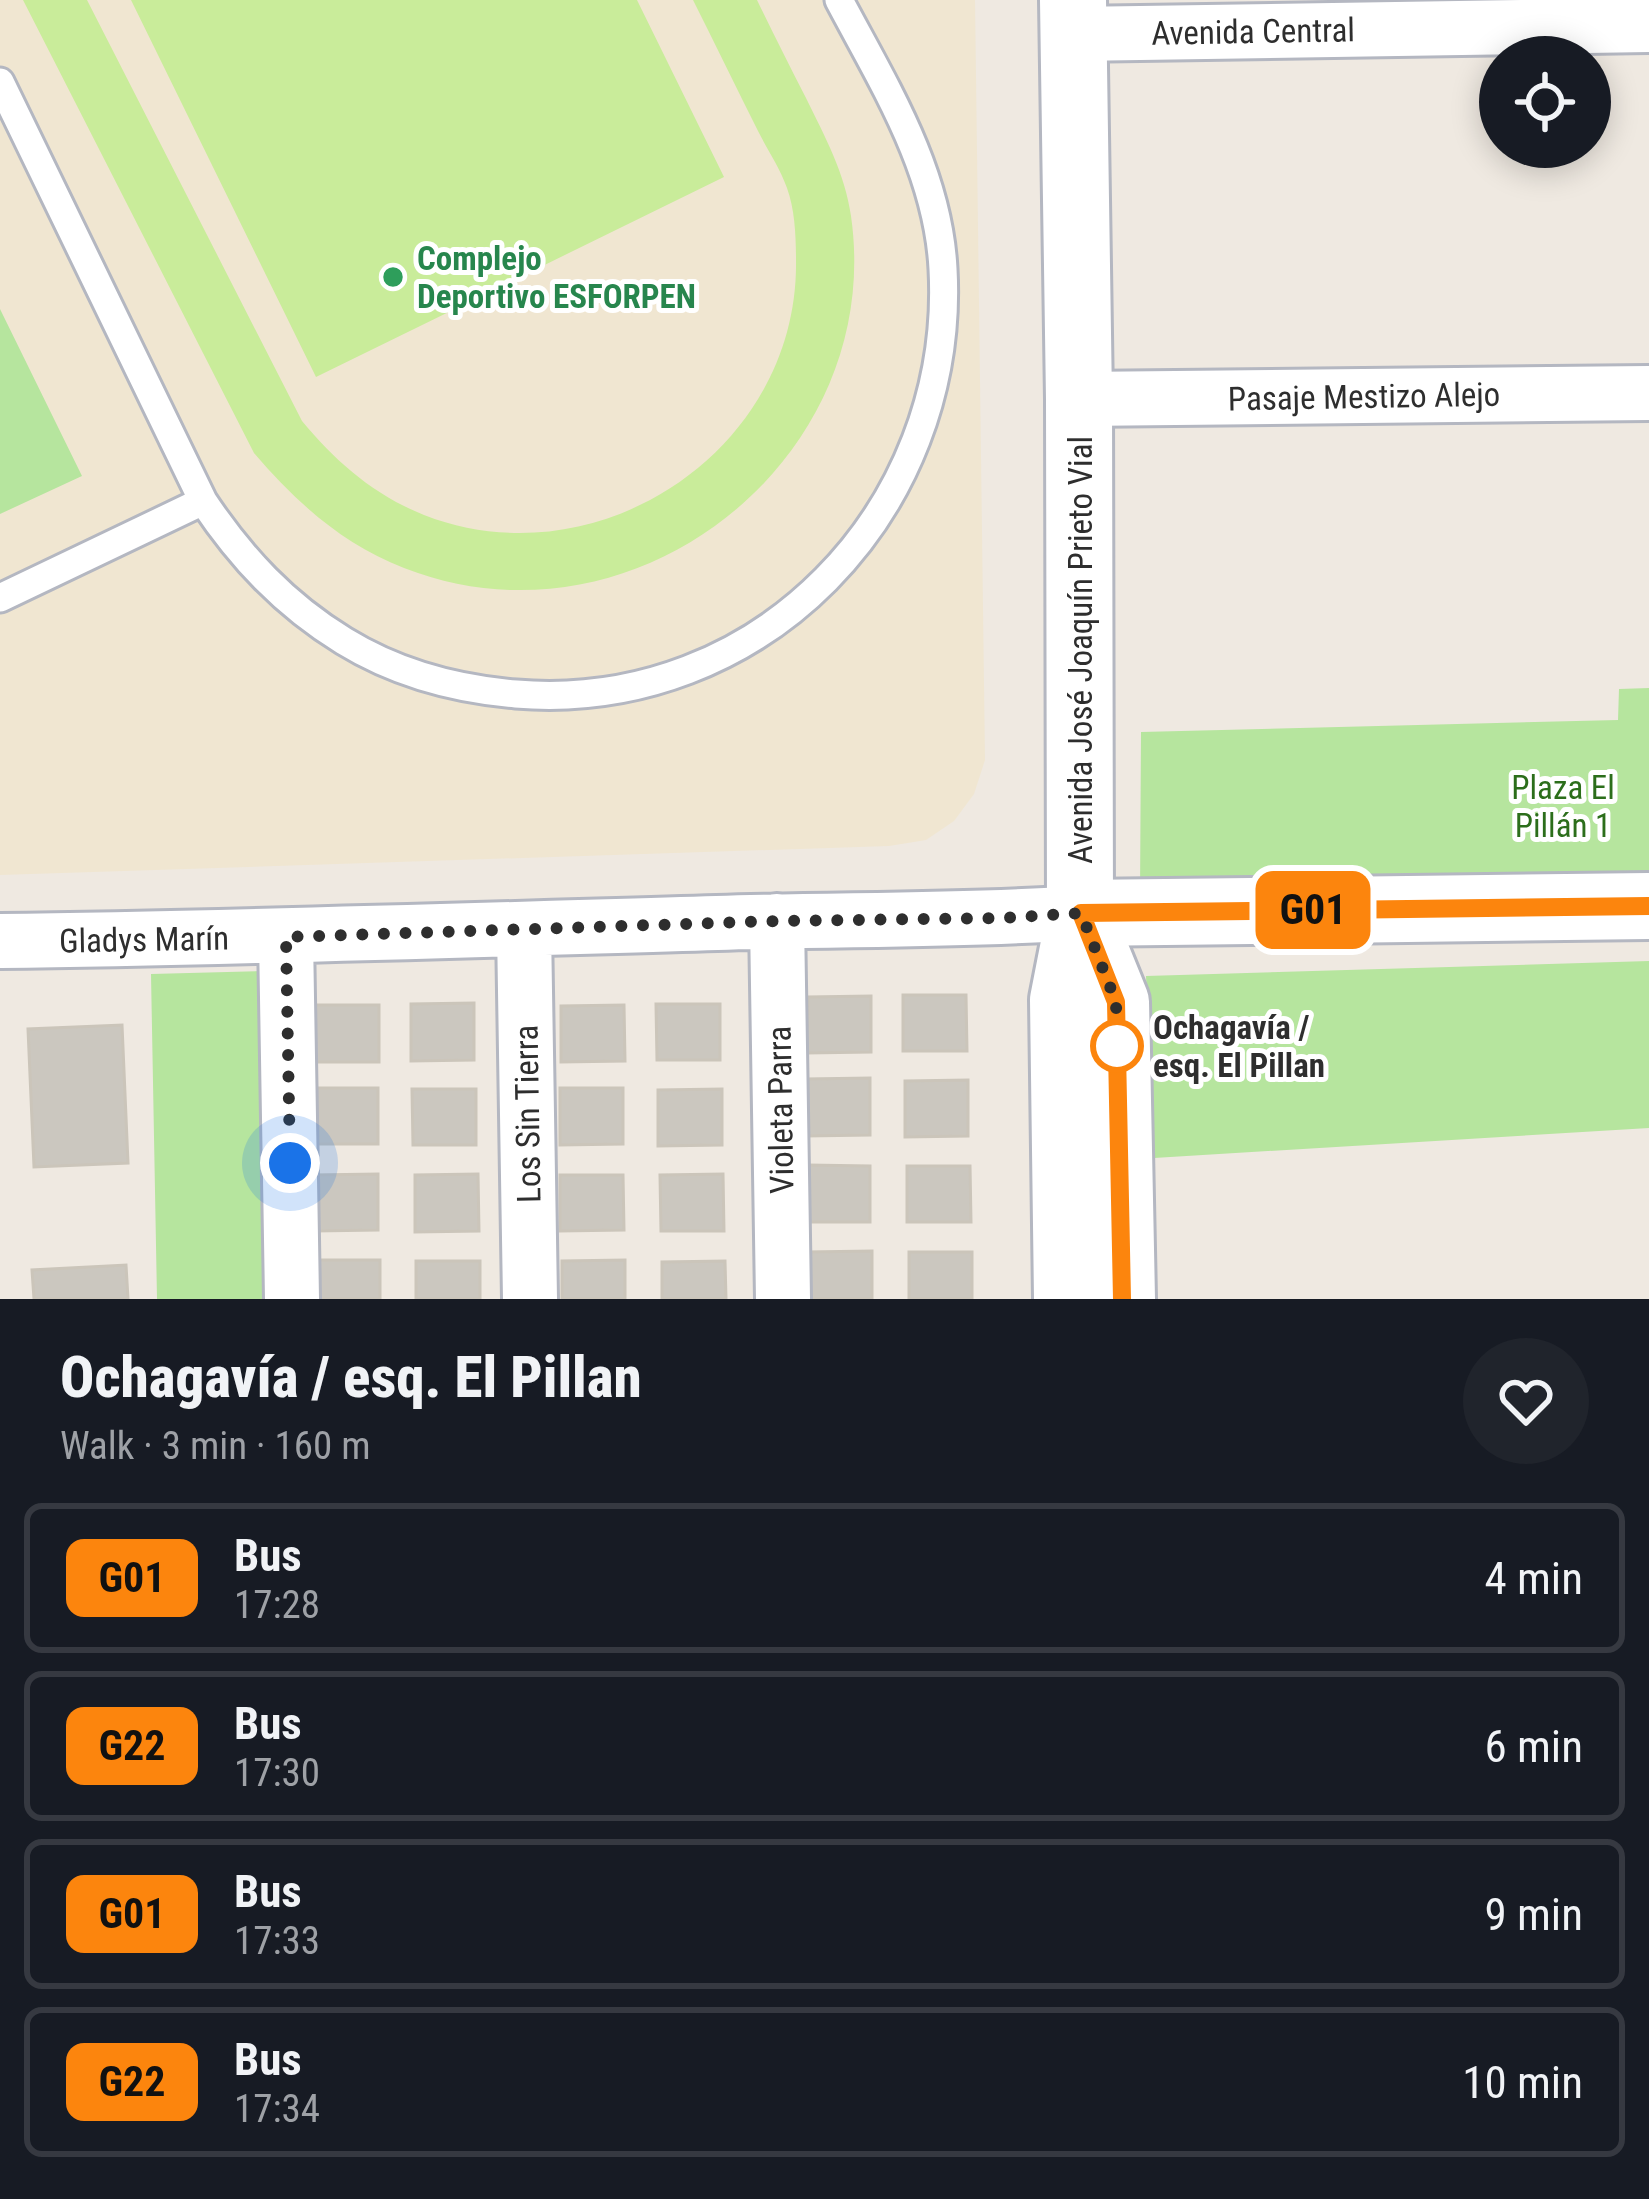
<!DOCTYPE html>
<meta charset="utf-8">
<style>
body{margin:0;font-family:"Roboto Condensed",sans-serif;background:#20242c;color:#f1f3f6;height:100vh;display:flex;flex-direction:column;font-size:45px;white-space:nowrap}
*{box-sizing:border-box;margin:0}
p{font-size:39px;color:#9ea1a6}
.icon{flex:none;width:66px;height:66px;fill:none;stroke:currentColor;stroke-width:2;stroke-linecap:round;stroke-linejoin:round}
.map{position:relative;height:1299px;overflow:hidden}
.panel{display:flex;flex-direction:column;background:#171b24;flex:1}
.panel>*{flex:none}
.badge{padding:0 24px;border-radius:18px;font-size:42px;line-height:78px}
.tools{position:absolute;left:1479px;top:36px;display:grid;gap:24px}
.tools a{display:grid;place-items:center;width:132px;height:132px;border-radius:50%;background:#171b24;box-shadow:0 6px 30px #0003;font-size:60px}
.you{position:absolute;width:60px;height:60px;margin:-30px;border:9px solid #fff;border-radius:50%;background:#1a73e8;box-shadow:0 0 0 18px #1a73e833}
.map>.badge{position:absolute;translate:-50% -50%;box-shadow:0 0 0 6px #fff}
.round{display:grid;place-items:center;flex:none;width:126px;height:126px;border-radius:63px;background:#20242c}
.head{display:flex;align-items:center;justify-content:space-between;height:204px;padding:0 60px}
h1{font-size:57px;font-weight:800;line-height:90px}
ul{padding:0;list-style:none}
li{display:flex;align-items:center;gap:36px;height:150px;margin:0 24px 18px;padding:0 36px;border:6px solid #363941;border-radius:18px}
li div{flex:1}
li b{display:block;font-size:45px}
li em{font-style:normal}
li .badge{min-width:132px;font-weight:700;text-align:center}
.map>svg:first-child{display:block}
.education{fill:#f0e6d1}
.green{fill:#b6e59e}
.pitch{fill:#c9ec9a}
.building{fill:#cbc7bf;stroke:#cbc5ba;stroke-width:3}
.lines{fill:none;stroke-linecap:round;stroke-linejoin:round}
.service-casing{stroke:#b4b7c1;stroke-width:33}
.minor-casing{stroke:#b4b7c1;stroke-width:60}
.tertiary-casing{stroke:#b4b7c1;stroke-width:72}
.secondary-casing{stroke:#b4b7c1;stroke-width:72}
.service{stroke:#fff;stroke-width:27}
.minor{stroke:#fff;stroke-width:54}
.tertiary{stroke:#fff;stroke-width:66}
.secondary{stroke:#fff;stroke-width:66}
.line-casing{stroke:#fff;stroke-width:27}
.line{stroke:#fc850d;stroke-width:18}
.walk{stroke:#2e2e2e;stroke-width:12;stroke-dasharray:0 21.6}
.leisure-dot{fill:#2e9e5b;stroke:#fff;stroke-width:4.5}
.stop-dot{fill:#fff;stroke:#fc850d;stroke-width:6}
.labels{text-anchor:middle;stroke-width:10;stroke-linejoin:round;paint-order:stroke}
.street-label{font-size:33px;fill:#2e2e2e;stroke:#fff}
.leisure-label{font-size:33px;font-weight:bold;fill:#27864d;stroke:#fff;text-anchor:start}
.park-label{font-size:33px;fill:#2c6e1b;stroke:#fff}
.stop-label{font-size:33px;font-weight:bold;fill:#2e2e2e;stroke:#fff;text-anchor:start}
</style>
<div class="map">
<svg width="1649" height="1299" viewBox="0 0 1649 1299">
<rect width="100%" height="100%" fill="#efe9e1"/>
<path class="education" d="M0 0H975L985 760 974 794 954 821 926 840 889 846 0 875Z"/>
<path class="green" d="M0 309 82 476 0 514Z
M1649 688V889L1140 895 1141 732 1618 720 1619 689Z
M1649 961V1128L1154 1158 1146 976Z
M264 971 269 1299H157L151 974Z"/>
<path class="pitch" d="M23 0H87L302 421C336 462 374 495 424 515 598 583 799 450 796 260 796 237 795 210 787 188 780 168 767 149 758 131 736 87 715 44 693 0H757C773 33 789 65 806 98 825 137 845 173 851 216 886 460 633 658 404 568 342 544 296 502 254 453Z
M131 0H637L724 177 316 377Z"/>
<path class="building" d="M903 995H966L967 1051H903Z
M871 996V1052L807 1053 808 997Z
M474 1003V1060L411 1061V1004Z
M656 1004H720V1060H657Z
M315 1005H379V1062H315Z
M624 1005 625 1061 561 1062V1006Z
M122 1025 128 1163 34 1167 28 1029Z
M870 1078V1135L806 1136V1079Z
M968 1080V1136L905 1137V1081Z
M314 1088H378V1144H314Z
M560 1088H623V1144L560 1145Z
M412 1089H476V1145H413Z
M722 1089V1145L658 1146V1090Z
M807 1165 870 1166V1222H807Z
M907 1166H970L971 1222H907Z
M378 1174V1230L315 1231 314 1175Z
M478 1174 479 1231 415 1232V1175Z
M723 1174 724 1231H661L660 1175Z
M560 1175H623L624 1230 560 1231Z
M872 1251V1299H809L808 1252Z
M909 1252H972V1299H909Z
M316 1260H380V1299H316Z
M625 1260V1299H562V1261Z
M416 1261H480V1299H416Z
M725 1261 726 1299H662V1262Z
M126 1265 128 1299H34L32 1270Z"/>
<g class="lines">
<defs>
<path id="service" d="M0 82 203 501C241 558 285 605 344 641 396 673 456 689 516 694 760 714 956 510 943 269 938 170 884 85 839 0
M0 598 203 501"/>
<path id="minor" d="M1074 34 1649 25
M1079 399 1649 393
M777 921 783 1299
M524 929 530 1299
M286 937 292 1299
M0 941C239 938 478 930 717 923 838 919 960 921 1080 913"/>
<path id="tertiary" d="M1080 913 1649 906"/>
<path id="secondary" d="M1080 913 1116 1002 1122 1299
M1067 1299 1063 1000 1080 913 1079 399 1073 0"/>
</defs>
<use href="#service" class="service-casing"/>
<use href="#minor" class="minor-casing"/>
<use href="#tertiary" class="tertiary-casing"/>
<use href="#secondary" class="secondary-casing"/>
<use href="#service" class="service"/>
<use href="#minor" class="minor"/>
<use href="#tertiary" class="tertiary"/>
<use href="#secondary" class="secondary"/>
</g>
<g class="lines">
<defs>
<path id="line" d="M1122 1299 1116 1002 1081 913 1649 906"/>
</defs>
<use href="#line" class="line-casing"/>
<use href="#line" class="line"/>
<path class="walk" d="M290 1163 286 937 777 921 1002 918 1081 913 1116 1002 1117 1046"/>
</g>
<circle class="leisure-dot" cx="393" cy="277" r="12"/>
<circle class="stop-dot" cx="1117" cy="1046" r="24"/>
<g class="labels">
<g class="street-label">
<text transform="translate(1253 31) rotate(-1)" y="12">Avenida Central</text>
<text transform="translate(1364 396) rotate(-1)" y="12">Pasaje Mestizo Alejo</text>
<text transform="translate(1080 650) rotate(-90)" y="12">Avenida José Joaquín Prieto Vial</text>
<text transform="translate(144 939) rotate(-1)" y="12">Gladys Marín</text>
<text transform="translate(780 1110) rotate(-91)" y="12">Violeta Parra</text>
<text transform="translate(527 1114) rotate(-91)" y="12">Los Sin Tierra</text>
</g>
<g class="leisure-label">
<text x="417" y="270">Complejo<tspan x="417" dy="38">Deportivo ESFORPEN</tspan></text>
</g>
<g class="park-label">
<text x="1563" y="799">Plaza El<tspan x="1563" dy="38">Pillán 1</tspan></text>
</g>
<g class="stop-label">
<text x="1153" y="1039">Ochagavía /<tspan x="1153" dy="38">esq. El Pillan</tspan></text>
</g>
</g>
</svg>
<div class="tools">
<a><svg class="icon" aria-label="locate" viewBox="0 0 24 24"><circle cx="12" cy="12" r="6"/><path d="M12 2v4M12 18v4M2 12h4M18 12h4"/></svg></a>
</div>
<div class="you" style="left:290px;top:1163px"></div>
<b class="badge" style="left:1313px;top:910px;background:#fc850d;color:#111">G01</b>
</div>
<section class="panel">
<div class="head"><div><h1>Ochagavía / esq. El Pillan</h1><p>Walk · 3 min · 160 m</p></div><a class="round"><svg class="icon" aria-label="heart" viewBox="0 0 24 24"><path d="M12 20l-8-8c-3-5 5-10 8-4 3-6 11-1 8 4z"/></svg></a></div>
<ul>
<li><span class="badge" style="background:#fc850d;color:#111">G01</span><div><b>Bus</b><p>17:28</p></div><em>4 min</em></li>
<li><span class="badge" style="background:#fc850d;color:#111">G22</span><div><b>Bus</b><p>17:30</p></div><em>6 min</em></li>
<li><span class="badge" style="background:#fc850d;color:#111">G01</span><div><b>Bus</b><p>17:33</p></div><em>9 min</em></li>
<li><span class="badge" style="background:#fc850d;color:#111">G22</span><div><b>Bus</b><p>17:34</p></div><em>10 min</em></li>
</ul>
</section>
